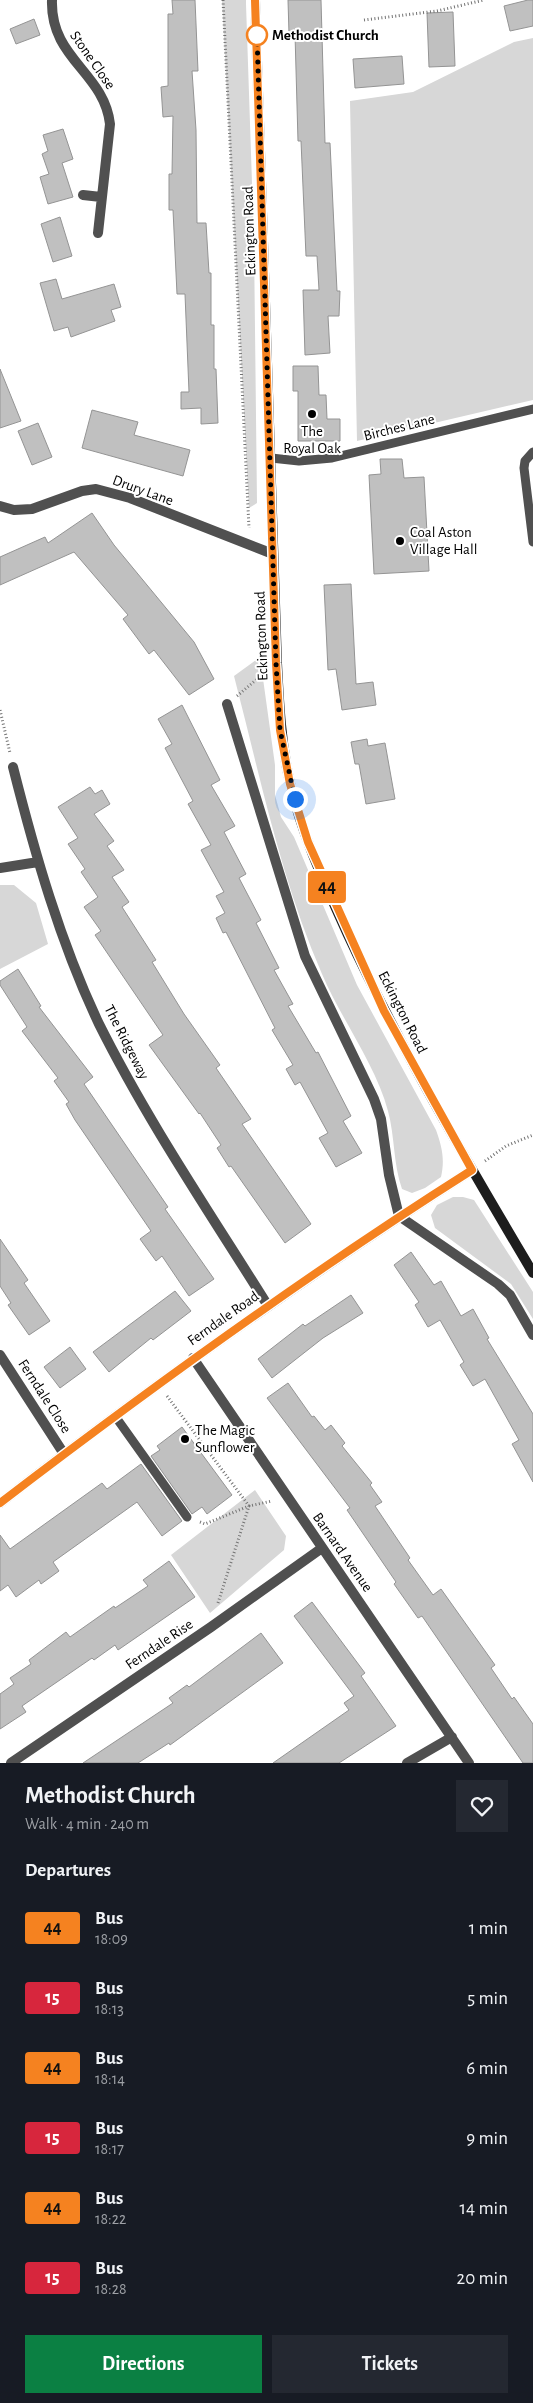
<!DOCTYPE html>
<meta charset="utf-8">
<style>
body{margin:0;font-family:"Alegreya Sans",sans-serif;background:#242831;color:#f1f3f6;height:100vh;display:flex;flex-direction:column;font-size:19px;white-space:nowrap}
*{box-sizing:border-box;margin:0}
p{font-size:16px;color:#9ea1a6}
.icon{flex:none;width:28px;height:28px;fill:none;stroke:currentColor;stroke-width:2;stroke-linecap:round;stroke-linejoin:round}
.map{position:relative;height:1763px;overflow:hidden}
.side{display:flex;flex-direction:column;background:#171b24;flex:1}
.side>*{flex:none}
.badge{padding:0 10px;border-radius:4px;font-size:18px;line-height:32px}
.you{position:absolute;width:25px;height:25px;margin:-12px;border:4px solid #fff;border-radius:50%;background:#1a73e8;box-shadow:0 0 0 8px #1a73e833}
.map>.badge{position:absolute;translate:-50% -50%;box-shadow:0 0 0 2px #fff}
h2{padding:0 25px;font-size:19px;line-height:45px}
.round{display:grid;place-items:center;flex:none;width:52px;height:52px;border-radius:0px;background:#242831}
.headline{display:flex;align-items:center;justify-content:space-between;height:85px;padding:0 25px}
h1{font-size:24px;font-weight:700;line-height:38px}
.primary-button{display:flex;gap:10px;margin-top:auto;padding:10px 25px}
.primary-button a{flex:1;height:58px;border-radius:0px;background:#0b8043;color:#fff;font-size:20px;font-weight:700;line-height:58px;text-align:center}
.primary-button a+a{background:#242831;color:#f1f3f6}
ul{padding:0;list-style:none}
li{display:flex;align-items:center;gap:15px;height:70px;padding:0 25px}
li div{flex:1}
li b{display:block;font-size:19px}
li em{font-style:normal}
li .badge{min-width:55px;font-weight:700;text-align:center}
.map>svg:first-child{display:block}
.green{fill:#d7d7d7}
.building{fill:#c0c0c0;stroke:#949494}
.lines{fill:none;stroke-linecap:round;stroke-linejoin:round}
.path{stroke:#727272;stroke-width:3;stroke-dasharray:1 2.5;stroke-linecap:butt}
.lane{stroke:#505050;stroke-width:9}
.street{stroke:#505050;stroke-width:10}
.secondary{stroke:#1d1d1d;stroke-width:10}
.line-casing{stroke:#fff;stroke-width:11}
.line{stroke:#f58220;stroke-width:8}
.walk{stroke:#000;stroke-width:5;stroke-dasharray:0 9}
.stop-dot{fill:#fff;stroke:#f58220;stroke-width:2.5}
.poi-dot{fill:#000;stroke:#fff;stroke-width:2}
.labels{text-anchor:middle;stroke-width:4;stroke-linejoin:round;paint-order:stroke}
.stop-label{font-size:15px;font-weight:bold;fill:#000;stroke:#fff;text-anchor:start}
.street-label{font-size:15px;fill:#000;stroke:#fff}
.poi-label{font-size:15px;fill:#000;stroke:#fff;text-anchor:start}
</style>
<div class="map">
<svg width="533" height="1763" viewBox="0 0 533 1763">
<rect width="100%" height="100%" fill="#fff"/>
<path class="green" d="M222 0H246V4L254 243 257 503 249 508Z
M533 38V400L357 441 350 101 413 92 514 42Z
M260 657 275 765V795L281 817 294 837 357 985 436 1130C442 1147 445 1159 441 1177L425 1188 412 1193 402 1189C393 1163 395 1137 388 1111 376 1065 341 1019 322 974 281 880 260 776 234 676Z
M0 885H14L36 903 48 944 0 969Z
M453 1197H463L474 1200 533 1292V1319L511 1284 435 1228 431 1215 437 1205Z
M255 1490 286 1536 284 1550 210 1613 171 1555Z"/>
<path class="building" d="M172 0H195L198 71H192L196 130 197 223H206L209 273H211V325H214V369H216L218 423 201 424V408L181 409V392H189L185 294H177L173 210H169V174H172L173 116 163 117 161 87 168 86V14H173Z
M288 0H321L325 143H330L337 291H340L339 316H328L330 353 305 355 303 290H319L317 256H306L301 141H298L295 34H289Z
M528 0H533V26L510 31 504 6Z
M453 12 455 66 429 67 427 13Z
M34 19 40 35 16 44 10 29Z
M402 56 404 84 355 88 353 59Z
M63 129 73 159 62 163 73 197 48 204 40 177 49 174 42 154 48 151 43 135Z
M60 217 72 256 53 262 41 224Z
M56 279 62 299 114 284 121 307 111 310 115 321 71 337 68 327 54 331 40 283Z
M293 366H318L319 395H326L327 419H340V441H298V391H293Z
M0 369 21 421 0 428Z
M92 410 138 422 134 435 190 450 183 476 82 448Z
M38 423 52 457 32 465 18 431Z
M380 459H402L404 478 424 477 429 571 374 574 369 475 381 474Z
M92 513 114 545 194 642 214 679 189 695 154 650 149 654 123 619 128 615 74 552 0 585V557L45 537 48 543Z
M351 584 356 684 373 682 376 705 342 710 336 669 328 670 324 585Z
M182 705 220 780 211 785 235 826 224 832 246 874 239 878 261 920 256 923 279 968 274 970 293 1004 288 1006 316 1053 318 1052 351 1116 343 1121 362 1153 336 1167 319 1138 328 1133 300 1082 295 1085 286 1069 293 1065 272 1030 275 1028 226 932 223 933 216 918 225 913 216 896 224 892 201 850 211 845 188 804 193 801 165 748 172 744 158 719Z
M367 739 368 746 385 743 395 799 366 804 359 764H355L351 742Z
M90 787 95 794 102 790 110 804 94 814 114 841 107 846 124 870 112 877 129 902 122 907 156 960 152 962 184 1014 220 1065 216 1068 251 1119 242 1124 311 1224 285 1243 231 1166 229 1167 217 1148 221 1145 200 1113 199 1114 149 1045 163 1035 95 935 101 931 84 907 98 897 81 872 85 869 68 844 78 838 58 807Z
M18 969 41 1006 39 1007 93 1077 84 1084 168 1207 165 1209 214 1279 189 1296 162 1256 156 1261 140 1239 151 1231 75 1120 66 1104 69 1102 54 1081 58 1078 22 1031 27 1027 0 985V981Z
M0 1239 28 1280 24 1283 50 1321 29 1335 8 1305 11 1303 0 1286Z
M411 1252 434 1285 441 1281 461 1316 473 1309 489 1338 487 1339 533 1414V1482L512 1444 519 1440 485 1379 473 1386 460 1365 464 1362 440 1320 428 1327 415 1305 419 1302 394 1265Z
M175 1291 191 1311 153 1340 151 1338 109 1372 93 1352Z
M351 1295 363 1313 323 1338 272 1378 258 1359 303 1324 305 1326Z
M70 1347 86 1369 60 1388 44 1367Z
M288 1383 312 1417 314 1416 325 1430 331 1425 345 1443 342 1446 372 1483 370 1485 382 1502 375 1506 410 1558 408 1560 433 1595 441 1589 495 1665 491 1668 512 1699 514 1697 533 1724V1763H523L422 1616 418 1618 394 1584 396 1582 347 1510 350 1508 267 1398Z
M182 1427 232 1495 207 1514 202 1507 192 1514 151 1456 160 1450 157 1446Z
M141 1464 182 1521 162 1536 137 1502 53 1562 59 1571 41 1584 39 1580 16 1597 8 1585 0 1591V1535L10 1549 102 1483 107 1489Z
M169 1561 195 1597 118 1650 115 1645 94 1660 92 1658 22 1706 26 1712 0 1729V1694L14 1684 10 1678 31 1664 29 1660 66 1632 70 1637 114 1606 115 1608 148 1586 143 1580Z
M312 1602 365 1673 361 1676 396 1726 339 1763H273L349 1710 344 1703 354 1696 294 1616Z
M261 1633 283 1663 210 1716 170 1745 169 1743 138 1763H83L173 1703 169 1698 187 1685 189 1687Z"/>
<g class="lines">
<path class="path" d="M223 0 249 528
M364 20 437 11 484 0
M237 696 263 674
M0 710 10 753
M485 1161 506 1146 533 1135
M167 1396 249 1506 218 1603
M200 1522 205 1524 249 1506 272 1501"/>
<path class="lane" d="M533 452 525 461 524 468 533 542
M271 458 299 461 332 458 533 409
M115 1416 187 1517"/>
<path class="street" d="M52 0C50 59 104 72 110 124L98 233
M83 195 101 197
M0 506 14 510 32 509 82 491 96 489 130 498 273 554
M227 704 305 956 374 1099 381 1119 389 1175 399 1216 498 1284 510 1295 533 1335
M13 767C35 854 60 942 99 1024 148 1122 210 1213 268 1306
M0 868 38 862
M0 1355 64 1454
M193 1358 469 1763
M0 1503C153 1386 309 1274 472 1170
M11 1763 211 1627 322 1548
M407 1763 452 1737"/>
<path class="secondary" d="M255 0 277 663C279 704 281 743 290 783 302 836 326 886 348 935 402 1051 467 1162 533 1273"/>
</g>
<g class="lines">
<defs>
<path id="line" d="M0 1503C153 1386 309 1273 472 1170L384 1011 308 842 290 784 280 730 276 663 255 0"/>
</defs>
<use href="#line" class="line-casing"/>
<use href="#line" class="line"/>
<path class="walk" d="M257 35 276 663 280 730 295 799"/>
</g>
<circle class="stop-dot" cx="257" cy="35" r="10"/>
<g class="poi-dot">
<circle cx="312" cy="414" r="5"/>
<circle cx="400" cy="541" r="5"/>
<circle cx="185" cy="1439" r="5"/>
</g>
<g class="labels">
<g class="stop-label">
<text x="272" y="40">Methodist Church</text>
</g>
<g class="street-label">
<text transform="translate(93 60) rotate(55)" y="5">Stone Close</text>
<text transform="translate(249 231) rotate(-92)" y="5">Eckington Road</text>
<text transform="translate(399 427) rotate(-14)" y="5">Birches Lane</text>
<text transform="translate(143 490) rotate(20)" y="5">Drury Lane</text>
<text transform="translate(261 636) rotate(-92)" y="5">Eckington Road</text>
<text transform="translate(403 1012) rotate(63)" y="5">Eckington Road</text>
<text transform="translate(127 1042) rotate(63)" y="5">The Ridgeway</text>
<text transform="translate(223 1318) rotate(-35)" y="5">Ferndale Road</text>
<text transform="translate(45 1396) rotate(57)" y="5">Ferndale Close</text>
<text transform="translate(343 1552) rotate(55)" y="5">Barnard Avenue</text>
<text transform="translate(159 1644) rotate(-34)" y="5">Ferndale Rise</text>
</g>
<g class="poi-label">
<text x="312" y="436" text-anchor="middle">The<tspan x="312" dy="17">Royal Oak</tspan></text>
<text x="410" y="537">Coal Aston<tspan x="410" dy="17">Village Hall</tspan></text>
<text x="195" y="1435">The Magic<tspan x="195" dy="17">Sunflower</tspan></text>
</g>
</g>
</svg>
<div class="you" style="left:295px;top:799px"></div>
<b class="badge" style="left:327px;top:887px;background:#f58220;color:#111">44</b>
</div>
<section class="side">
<div class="headline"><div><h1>Methodist Church</h1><p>Walk · 4 min · 240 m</p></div><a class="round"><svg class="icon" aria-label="heart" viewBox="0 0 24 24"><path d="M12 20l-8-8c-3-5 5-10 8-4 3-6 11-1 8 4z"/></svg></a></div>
<h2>Departures</h2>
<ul>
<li><span class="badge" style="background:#f58220;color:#111">44</span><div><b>Bus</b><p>18:09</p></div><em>1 min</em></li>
<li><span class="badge" style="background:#d7263d;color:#fff">15</span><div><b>Bus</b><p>18:13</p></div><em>5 min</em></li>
<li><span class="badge" style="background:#f58220;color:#111">44</span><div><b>Bus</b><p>18:14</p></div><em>6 min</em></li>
<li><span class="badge" style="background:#d7263d;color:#fff">15</span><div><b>Bus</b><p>18:17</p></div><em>9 min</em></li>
<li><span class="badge" style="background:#f58220;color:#111">44</span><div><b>Bus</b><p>18:22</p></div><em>14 min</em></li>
<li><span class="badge" style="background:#d7263d;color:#fff">15</span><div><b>Bus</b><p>18:28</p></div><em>20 min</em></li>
</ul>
<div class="primary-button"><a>Directions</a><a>Tickets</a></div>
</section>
